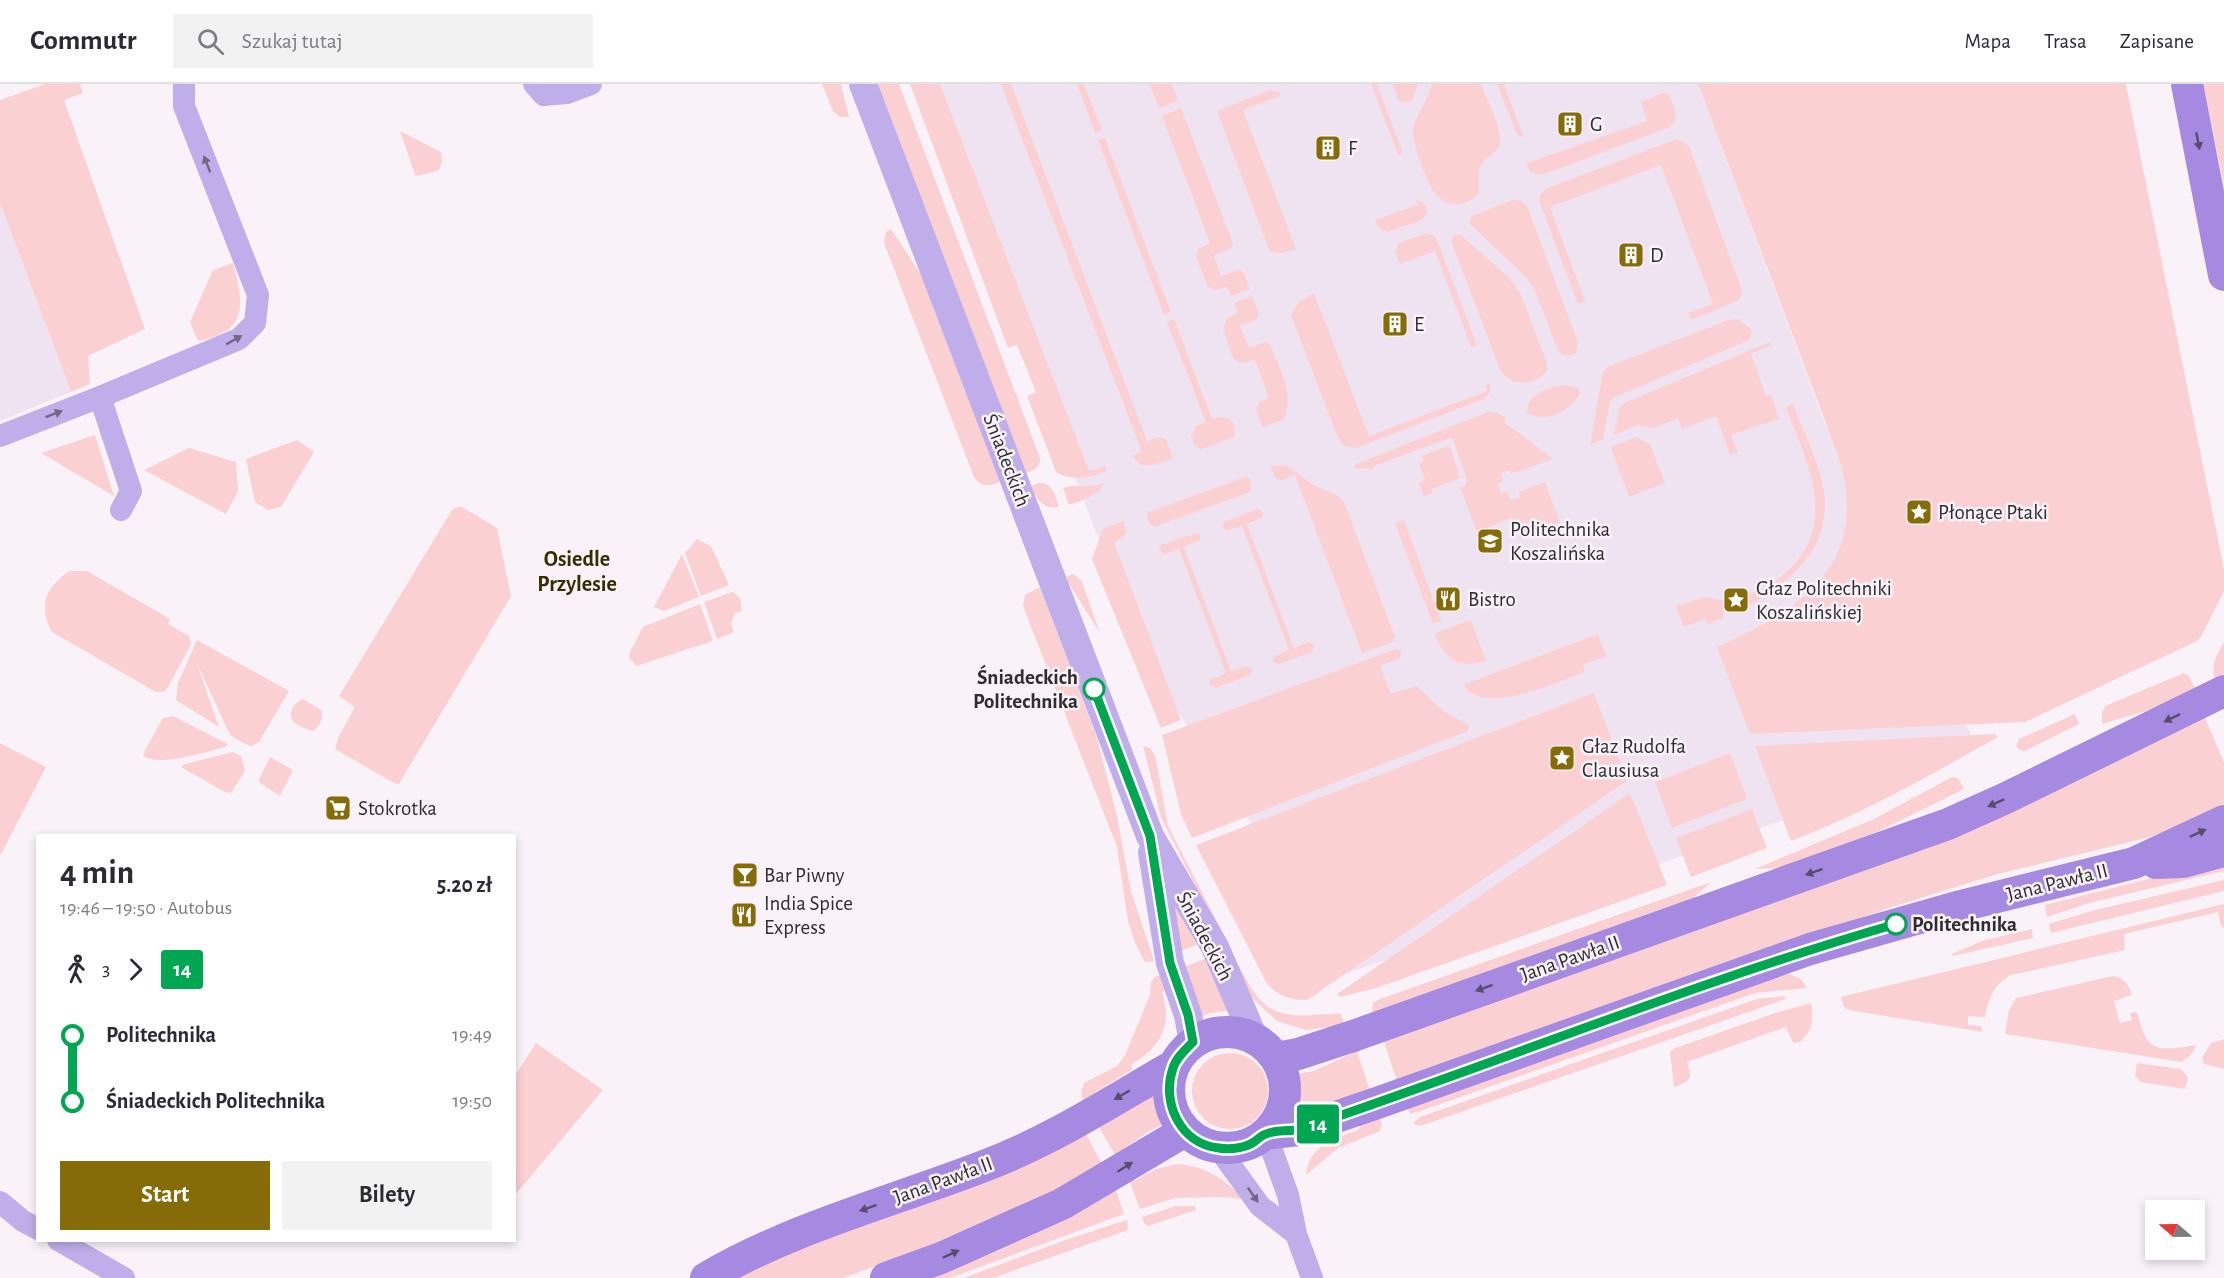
<!DOCTYPE html>
<html lang="pl">
<meta charset="utf-8">
<style>
body{margin:0;font-family:"Alegreya Sans",sans-serif;background:#f2f2f3;color:#2b2b33;height:100vh;display:flex;flex-direction:column;font-size:22px;white-space:nowrap}
*{box-sizing:border-box;margin:0}
p{font-size:20px;color:#7c7c81}
.icon{flex:none;width:33px;height:33px;fill:none;stroke:currentColor;stroke-width:2;stroke-linecap:round;stroke-linejoin:round}
.map{position:relative;flex:1;overflow:hidden}
.panel{position:absolute;left:36px;top:750px;width:480px;height:408px;display:flex;flex-direction:column;background:#fff;border-radius:0px;box-shadow:0 3px 9px #0003}
.panel>*{flex:none}
.badge{padding:0 12px;border-radius:4px;font-size:21px;line-height:39px}
.needle{width:39px;rotate:290deg}
.fabs{position:absolute;left:2145px;top:1116px;display:grid;gap:12px}
.fabs a{display:grid;place-items:center;width:60px;height:60px;border-radius:0px;background:#fff;box-shadow:0 3px 9px #0003;font-size:30px}
.map>.badge{position:absolute;translate:-50% -50%;box-shadow:0 0 0 3px #fff}
.legs{display:flex;align-items:center;gap:9px;height:66px;padding:0 24px;font-size:20px}
.legs p{margin-inline-start:auto}
.head{display:flex;align-items:center;justify-content:space-between;height:102px;padding:0 24px}
h1{font-size:33px;font-weight:700;line-height:45px}
.action{display:flex;gap:12px;margin-top:auto;padding:12px 24px}
.action a{flex:1;height:69px;border-radius:0px;background:#866c08;color:#fff;font-size:24px;font-weight:700;line-height:69px;text-align:center}
.action a+a{background:#f2f2f3;color:#2b2b33}
ul{padding:0 24px;list-style:none}
li{display:flex;align-items:center;gap:21px;height:66px;font-size:22px}
li i{display:grid;place-items:center;width:9px;height:100%;margin:0 8px;background:currentColor}
li i::after{content:'';width:15px;height:15px;margin:-8px;border:4px solid;border-radius:50%;background:#fff}
li p{margin-inline-start:auto}
li:first-child i{background:linear-gradient(#0000 50%,currentColor 0)}
li:last-child i{background:linear-gradient(currentColor 50%,#0000 0)}
header{display:flex;align-items:center;gap:36px;box-sizing:border-box;height:84px;padding:0 30px;background:#fff;border-bottom:2px solid #e1e1e2}
header strong{font-size:28px}
nav{display:flex;gap:33px;margin-inline-start:auto;font-size:21px}
.search{width:420px;height:54px;background:#f2f2f3;display:flex;align-items:center;gap:15px;box-sizing:border-box;padding:0 21px;border-radius:0px;color:#7c7c81;font-size:22px}
.map>svg:first-child{display:block}
.built{fill:#f0e3f1}
.green{fill:#fbd0d3}
.lines{fill:none;stroke-linecap:round;stroke-linejoin:round}
.minor{stroke:#bfaee9;stroke-width:22}
.tertiary{stroke:#bfaee9;stroke-width:28}
.secondary{stroke:#a689e1;stroke-width:32}
.oneway{fill:#594d6e}
.oneway2{fill:#706783}
.line-1-casing{stroke:#fff;stroke-width:14}
.line-1{stroke:#00a651;stroke-width:9}
.stop-1-dot{fill:#fff;stroke:#00a651;stroke-width:3}
.labels{text-anchor:middle;stroke-width:5;stroke-linejoin:round;paint-order:stroke}
.poi-label{font-size:21px;fill:#302d30;stroke:#f9f2f9;text-anchor:start}
.street-label{font-size:21px;fill:#302d30;stroke:#f9f2f9}
.stop-label{font-size:21px;font-weight:bold;fill:#302d30;stroke:#f9f2f9;text-anchor:end}
.neighbourhood-label{font-size:22px;font-weight:bold;fill:#382c01;stroke:#f9f2f9}
</style>
<header>
<strong>Commutr</strong>
<div class="search"><svg class="icon" aria-label="search" viewBox="0 0 24 24"><circle cx="10" cy="10" r="6"/><path d="M15 15l6 6"/></svg>Szukaj tutaj</div>
<nav><a>Mapa</a><a>Trasa</a><a>Zapisane</a></nav>
</header>
<div class="map">
<svg width="2224" height="1194" viewBox="0 0 2224 1194">
<rect width="100%" height="100%" fill="#f9f2f9"/>
<path class="built" d="M925 0H1698L1824 337 1971 651 1796 732 1348 889 1145 577Z
M0 119 71 308 0 337Z"/>
<path class="green" d="M45 0H80L83 9 64 16 145 245 88 272 90 300 71 308 0 119V16Z
M822 0H841L849 33H840L833 27Z
M878 0H899L1040 374C1040 384 1034 386 1026 389Z
M910 0H940L1089 387 1105 382 1107 387C1091 393 1071 398 1056 388L1027 312 1036 308 1017 261 1008 264Z
M1001 0H1011L1147 357 1158 353 1166 355 1173 374C1159 379 1142 389 1133 372L1141 368 1139 360Z
M1077 0H1084L1102 46 1095 49Z
M1149 0H1172L1178 17 1159 24Z
M1371 0H1377L1403 69 1398 71Z
M1393 0H1418L1412 17 1405 19 1398 16Z
M1432 0H1481C1486 13 1505 50 1499 62 1495 71 1484 73 1480 83 1477 91 1481 101 1478 110 1466 124 1445 123 1434 108 1427 98 1412 59 1413 47 1414 33 1428 15 1432 0Z
M1497 0H1504L1524 54 1517 50Z
M1698 0H2126L2224 485V507L2201 553 2197 557 2025 638 1750 650 1717 563C1808 523 1874 475 1836 366Z
M2203 0H2224V101Z
M1270 6 1279 8 1281 12 1243 26 1296 165 1282 169 1270 168 1217 27Z
M1663 9 1669 11C1674 22 1681 33 1670 43L1542 91 1530 88 1527 79 1647 37 1641 18Z
M1181 24 1233 159 1231 165 1214 171 1221 192 1239 186 1244 189 1250 205 1231 212 1227 203 1215 206 1208 203 1196 173 1198 165 1210 159 1162 32Z
M400 47 441 68 442 77 439 86 418 92 415 91Z
M1105 54 1171 228 1164 231 1098 56Z
M1677 55 1689 62 1742 206 1739 216 1691 236 1688 229 1713 220 1661 81 1550 123 1585 217 1578 220 1539 117 1540 112 1545 105Z
M1416 116C1424 117 1427 122 1427 129L1422 136 1388 148 1378 143 1375 136 1417 121Z
M1513 116 1521 117 1527 122 1578 258 1576 269C1569 272 1564 274 1558 267L1536 209 1528 195 1469 139 1472 132Z
M891 145 922 192 1000 398C989 402 981 404 974 393L884 159 886 148Z
M1426 149 1434 152 1438 158 1477 261 1471 263 1435 167 1400 180 1395 168 1399 159Z
M1455 151H1461L1509 194 1520 209 1547 279V287C1535 302 1513 303 1501 288L1451 157Z
M233 179C244 219 249 248 198 257L190 238 213 186Z
M1314 209 1369 352 1487 307 1486 301 1490 299V309L1484 315 1356 364 1344 362 1338 354 1291 231 1298 219Z
M1252 212 1259 230 1256 236 1240 242 1249 264 1265 258 1270 260C1279 285 1296 310 1283 336L1262 343 1256 326 1260 317 1269 314 1255 276C1246 278 1240 281 1233 274L1223 245 1227 234 1238 229 1234 219Z
M1174 235 1212 335C1227 330 1238 336 1234 353L1200 366 1194 360 1191 352 1196 342 1206 338 1167 238Z
M1738 235 1752 246 1749 256 1613 314 1610 319 1603 355 1590 361 1603 288 1608 283 1728 236Z
M1770 258 1771 261 1751 270 1766 312 1771 311 1779 335 1731 351 1738 368 1730 371 1716 332 1682 345 1678 334 1653 344 1638 341 1614 351 1619 325 1624 319Z
M1566 301 1578 304 1580 309C1573 327 1543 340 1527 329 1525 310 1551 302 1566 301Z
M1793 320C1803 347 1820 379 1824 407 1832 469 1785 503 1736 528L1734 513C1753 511 1770 502 1784 490 1841 441 1807 380 1786 323Z
M1488 328 1498 329 1507 335 1504 338 1553 375 1511 390 1510 386 1501 389 1503 397 1498 400 1501 410 1507 408 1511 416 1520 413 1519 408 1545 398 1560 439 1520 455 1511 434 1487 444V449L1479 452 1460 404 1465 401 1467 396 1452 353 1374 382 1373 385 1354 384 1356 380Z
M95 351 114 412 41 369Z
M1636 353 1650 360 1665 399 1629 413 1611 363Z
M297 356 314 368 281 423 268 426 255 418 246 375Z
M1447 362 1450 363 1460 394 1432 405 1433 409 1424 412 1419 399 1425 396 1419 379 1424 377 1422 372Z
M189 364 236 378 238 407 226 430 144 386Z
M1282 381C1295 384 1303 395 1314 401 1325 407 1335 407 1344 418L1395 553 1393 558 1362 569 1295 391 1280 397 1275 394 1271 383Z
M1248 392 1252 400 1250 408 1154 443 1149 439 1146 429Z
M1039 399C1054 399 1055 412 1059 423 1043 426 1037 416 1031 402Z
M1104 399C1097 413 1083 416 1069 421L1063 404C1077 399 1087 406 1104 399Z
M457 423H462L497 444 511 512 399 700 394 699 335 665 338 654 355 623 339 612 452 426Z
M1258 425 1263 428V433L1247 440 1294 564 1309 558 1313 560 1314 563 1312 568 1279 580 1273 578V573L1289 566 1242 442 1227 447 1222 443 1224 438Z
M1404 436 1441 537 1433 540 1395 439Z
M1123 437C1129 450 1126 453 1114 458L1181 636 1161 644 1092 475 1103 445Z
M1196 449 1200 450V456L1184 463 1231 587 1246 582 1252 585 1250 591 1216 604 1210 601V596L1226 589 1179 465 1165 470 1159 466 1161 461Z
M697 455 711 462 729 501 701 512 685 469Z
M682 470 699 513 664 527 654 523Z
M69 487H87L170 535 168 540 189 552 191 560 166 607 156 608 52 548C38 522 45 504 69 487Z
M1073 490 1079 494 1082 498 1100 549 1067 497 1066 493Z
M1040 503 1097 654 1117 732 1131 807 1154 877 1145 878 1135 859 1128 837 1117 763 1023 522 1025 511Z
M733 508 740 514 742 527 735 529 731 540 734 548 717 555 704 518Z
M1705 513 1724 517 1723 534 1708 540 1705 535 1684 543 1676 522Z
M700 520 713 557 636 582 629 573 630 568 643 543Z
M1471 536 1486 577C1460 585 1443 575 1435 549Z
M1598 550 1606 572 1583 581 1585 588C1557 598 1488 631 1464 603L1465 600Z
M197 556 289 607 259 658 252 662 247 661 230 651 196 577 219 643 176 616 178 599Z
M2224 558V591L2215 596C2210 581 2217 571 2224 558Z
M1396 565 1401 568V573L1380 582 1391 610 1417 602 1443 627 1469 641 1468 647 1192 754 1181 730 1162 651Z
M2184 589 2189 592 2196 607 2179 617 2102 640V629L2105 622Z
M1594 609 1627 697 1307 916C1291 916 1279 913 1267 900L1196 761Z
M303 615 322 627C323 635 320 642 313 647 303 644 286 639 292 625 295 620 298 617 303 615Z
M2075 630 2079 640 2025 667H2022L2016 663 2019 655Z
M173 632 226 659 228 661 225 663C205 668 161 683 143 672L145 666 163 634Z
M2205 634 2224 678V722L2181 743 2150 753 1998 790 1895 822 1397 997 1383 955Z
M1995 650 1998 653C1929 692 1864 729 1791 757L1755 662Z
M0 659 46 683 0 772Z
M1143 662 1150 664 1155 671 1168 742 1224 851 1221 853 1161 733Z
M233 668 241 672 245 687 231 709 225 708 181 683 185 680Z
M1730 669 1747 715 1672 744 1655 698Z
M270 673 293 686 280 712 260 699 259 695Z
M1952 693 1958 694 1964 705 1879 747 1786 784 1755 785 1874 735Z
M1630 709 1667 801 1376 904 1340 913 1337 910Z
M1752 725 1767 764 1691 793 1676 754Z
M1156 775 1202 859 1181 867Z
M2224 776V787L2089 819 2047 833 2045 821Z
M2224 796V807L2051 849 2049 840 2091 827Z
M1711 798 1688 819 1372 930 1373 919 1380 915Z
M2224 820V844L2221 842 2218 828 2124 850 2125 866 2011 891C1993 900 1989 915 1985 933L1968 932V941L1981 942 1983 948 1849 926 1844 923 1841 913Z
M2032 845 2033 854 1953 872 1952 870 1982 857Z
M1231 866C1263 929 1266 936 1340 929L1345 941 1306 946 1277 937 1251 913Z
M1210 873 1228 927 1210 929 1201 933 1186 882Z
M1789 890 1801 895 1807 904 1755 909 1418 1028 1410 1030 1408 1024 1783 891Z
M1160 891 1166 906 1162 908C1173 943 1160 963 1131 981L1133 985 1083 1016 1081 1009 1084 999 1117 982 1125 971 1150 911 1151 898 1155 893Z
M2113 892C2124 894 2129 900 2132 911L2114 917 2120 939 2132 936 2130 929 2137 928C2147 970 2157 967 2197 961L2190 972 2181 978 2005 950 2009 926 2016 914Z
M1784 912 1786 915 1426 1040 1418 1042 1413 1039 1420 1033 1757 915Z
M1811 919C1814 936 1813 946 1800 958L1793 959 1786 943 1687 978C1692 995 1693 996 1674 1003L1670 968 1673 965 1772 930Z
M2224 955V985L2204 980 2202 974 2211 959Z
M536 959 603 1006 515 1111V992Z
M1357 967 1370 1007 1297 1027 1299 1007 1297 990 1314 987Z
M1192 1007a38 38 0 1 1 76 0a38 38 0 1 1-76 0Z
M2137 979 2181 985 2188 993 2185 1005 2140 998 2135 992Z
M1161 1003 1163 1026 1168 1038 1149 1047 1115 1071 1098 1041Z
M1380 1034 1382 1040 1380 1047 1338 1064 1306 1091C1309 1061 1334 1055 1358 1046L1361 1041Z
M1085 1048 1102 1080 1065 1102 984 1142 843 1194H735L795 1165Z
M1177 1080C1205 1082 1225 1094 1243 1115L1222 1113 1175 1114 1140 1125 1129 1096 1131 1094 1135 1096 1156 1085Z
M1115 1104 1124 1130 950 1194H926L1000 1166 1074 1130Z
M1176 1122H1195L1196 1126 1148 1142 1144 1139 1142 1133Z
M1127 1136 1128 1146 993 1194H964L1065 1156Z"/>
<g class="lines">
<path class="minor" d="M534 0 544 11 567 9 591 0
M100 313 131 407 121 426
M0 352 100 313 239 255 255 239 258 211 184 22V0
M1266 1050 1288 1111 1296 1150 1312 1194
M1218 1064 1260 1122 1296 1150
M0 1118 23 1137 38 1145
M58 1156 124 1194"/>
<path class="tertiary" d="M863 0 1150 752 1215 863 1254 954
M1152 769 1170 879 1188 931 1193 959"/>
<path class="secondary" d="M2187 0 2224 191
M2156 779 2183 778 2224 767
M1169 1006a58 58 0 1 1 116 0a58 58 0 1 1-116 0Z
M1276 974 1298 970 1356 951 1948 740 2006 714 2224 607
M1266 1050 1298 1046 1380 1018 1810 865 1961 822 2134 779 2224 737
M706 1194C793 1143 891 1118 984 1082 1051 1057 1112 1017 1173 982
M886 1194 941 1174 1062 1120 1185 1047"/>
</g>
<defs><path id="oneway-solid" d="M-6-.8H1V-3.2L6.5 0L1 3.2V.8H-6Z" transform="scale(1.5)"/></defs>
<g class="oneway">
<use href="#oneway-solid" transform="translate(2198 57) rotate(79)"/>
<use href="#oneway-solid" transform="translate(2172 634) rotate(154)"/>
<use href="#oneway-solid" transform="translate(1996 719) rotate(156)"/>
<use href="#oneway-solid" transform="translate(2198 749) rotate(-25)"/>
<use href="#oneway-solid" transform="translate(1814 788) rotate(161)"/>
<use href="#oneway-solid" transform="translate(1484 904) rotate(160)"/>
<use href="#oneway-solid" transform="translate(1122 1011) rotate(150)"/>
<use href="#oneway-solid" transform="translate(1125 1083) rotate(-32)"/>
<use href="#oneway-solid" transform="translate(868 1124) rotate(160)"/>
<use href="#oneway-solid" transform="translate(951 1170) rotate(-24)"/>
</g>
<g class="oneway2">
<use href="#oneway-solid" transform="translate(207 80) rotate(-111)"/>
<use href="#oneway-solid" transform="translate(234 256) rotate(-29)"/>
<use href="#oneway-solid" transform="translate(54 330) rotate(-21)"/>
<use href="#oneway-solid" transform="translate(1253 1111) rotate(55)"/>
</g>
<g class="lines">
<defs>
<path id="line-1" d="M1094 605 1150 752 1170 879 1188 931 1193 958C1185 966 1176 974 1173 984 1161 1018 1180 1060 1219 1064 1230 1066 1245 1064 1254 1058 1258 1055 1262 1051 1266 1050 1275 1046 1288 1047 1298 1046 1498 979 1694 898 1896 840"/>
</defs>
<use href="#line-1" class="line-1-casing"/>
<use href="#line-1" class="line-1"/>
</g>
<defs>
<symbol id="building-square" viewBox="-11 -11 22 22"><rect x="-9" y="-9" width="18" height="18" rx="4" fill="#866c08" stroke="#f9f2f9"/><path d="M-4-6H4V6H1V3H-1V6H-4ZM-2.5-4.3h1.7v1.8h-1.7ZM.8-4.3h1.7v1.8H.8ZM-2.5-1h1.7V.8h-1.7ZM.8-1h1.7V.8H.8Z" fill="#fff"/></symbol>
<symbol id="sight-square" viewBox="-11 -11 22 22"><rect x="-9" y="-9" width="18" height="18" rx="4" fill="#866c08" stroke="#f9f2f9"/><path d="M0-6L1.8-2.2L6-1.7L2.9 1.2L3.7 5.4L0 3.3L-3.7 5.4L-2.9 1.2L-6-1.7L-1.8-2.2Z" fill="#fff"/></symbol>
<symbol id="university-square" viewBox="-11 -11 22 22"><rect x="-9" y="-9" width="18" height="18" rx="4" fill="#866c08" stroke="#f9f2f9"/><path d="M0-5L7-2L0 1L-7-2ZM-4 1L0 2.5L4 1V4Q0 6-4 4Z" fill="#fff"/></symbol>
<symbol id="restaurant-square" viewBox="-11 -11 22 22"><rect x="-9" y="-9" width="18" height="18" rx="4" fill="#866c08" stroke="#f9f2f9"/><path d="M-5-6h1v4h1v-4h1v4h1v-4h1v5L-1.5 .5V6h-2V.5L-5-1ZM5-6V6H3V1.5H1.5Q1.5-4 5-6Z" fill="#fff"/></symbol>
<symbol id="supermarket-square" viewBox="-11 -11 22 22"><rect x="-9" y="-9" width="18" height="18" rx="4" fill="#866c08" stroke="#f9f2f9"/><path d="M-6-5.5h2.5l.6 2H6L4.5 2H-2.5L-4.4-4H-6ZM-1.5 3.2a1.3 1.3 0 1 0 .1 0ZM3 3.2a1.3 1.3 0 1 0 .1 0Z" fill="#fff"/></symbol>
<symbol id="bar-square" viewBox="-11 -11 22 22"><rect x="-9" y="-9" width="18" height="18" rx="4" fill="#866c08" stroke="#f9f2f9"/><path d="M-6-5H6L.8 .8V4.5H3.5V6h-7V4.5H-.8V.8Z" fill="#fff"/></symbol>
</defs>
<g fill-rule="evenodd">
<use href="#building-square" x="1555" y="25" width="30" height="30"/>
<use href="#building-square" x="1313" y="49" width="30" height="30"/>
<use href="#building-square" x="1616" y="156" width="30" height="30"/>
<use href="#building-square" x="1380" y="225" width="30" height="30"/>
<use href="#sight-square" x="1904" y="413" width="30" height="30"/>
<use href="#university-square" x="1475" y="442" width="30" height="30"/>
<use href="#restaurant-square" x="1433" y="500" width="30" height="30"/>
<use href="#sight-square" x="1721" y="501" width="30" height="30"/>
<use href="#sight-square" x="1547" y="659" width="30" height="30"/>
<use href="#supermarket-square" x="323" y="709" width="30" height="30"/>
<use href="#bar-square" x="730" y="776" width="30" height="30"/>
<use href="#restaurant-square" x="729" y="816" width="30" height="30"/>
</g>
<g class="stop-1-dot">
<circle cx="1094" cy="605" r="10"/>
<circle cx="1896" cy="840" r="10"/>
</g>
<g class="labels">
<g class="poi-label">
<text x="1590" y="47">G</text>
<text x="1348" y="71">F</text>
<text x="1650" y="178">D</text>
<text x="1414" y="247">E</text>
<text x="1938" y="435">Płonące Ptaki</text>
<text x="1510" y="452">Politechnika<tspan x="1510" dy="24">Koszalińska</tspan></text>
<text x="1756" y="511">Głaz Politechniki<tspan x="1756" dy="24">Koszalińskiej</tspan></text>
<text x="1468" y="522">Bistro</text>
<text x="1582" y="669">Głaz Rudolfa<tspan x="1582" dy="24">Clausiusa</tspan></text>
<text x="358" y="731">Stokrotka</text>
<text x="764" y="798">Bar Piwny</text>
<text x="764" y="826">India Spice<tspan x="764" dy="24">Express</tspan></text>
</g>
<g class="street-label">
<text transform="translate(1007 376) rotate(69)" y="7">Śniadeckich</text>
<text transform="translate(2057 798) rotate(-14)" y="7">Jana Pawła II</text>
<text transform="translate(1205 852) rotate(62)" y="7">Śniadeckich</text>
<text transform="translate(1570 874) rotate(-19)" y="7">Jana Pawła II</text>
<text transform="translate(943 1096) rotate(-20)" y="7">Jana Pawła II</text>
</g>
<g class="stop-label">
<text x="1078" y="600">Śniadeckich<tspan x="1078" dy="24">Politechnika</tspan></text>
<text x="1912" y="847" text-anchor="start">Politechnika</text>
</g>
<g class="neighbourhood-label">
<text x="577" y="482">Osiedle<tspan x="577" dy="25">Przylesie</tspan></text>
</g>
</g>
</svg>
<div class="fabs">
<a><svg class="needle" viewBox="-14 -14 28 28"><path d="M0-13l5 13h-10z" fill="#e53935"/><path d="M0 13l5-13h-10z" fill="#7c7c81"/></svg></a>
</div>
<b class="badge" style="left:1318px;top:1040px;background:#00a651;color:#fff">14</b>
<section class="panel">
<div class="head"><div><h1>4 min</h1><p>19:46 – 19:50 · Autobus</p></div><b>5.20 zł</b></div>
<div class="legs"><svg class="icon" aria-label="walk" viewBox="0 0 24 24"><circle cx="13" cy="4" r="2"/><path d="M13 8l-2 6 4 7M11 14l-3 7M7 12l3-4h3l4 4"/></svg>3<svg class="icon" aria-label="forward" viewBox="0 0 24 24"><path d="M9 5l7 7-7 7"/></svg><b class="badge" style="background:#00a651;color:#fff">14</b></div>
<ul>
<li><i style="color:#00a651"></i><b>Politechnika</b><p>19:49</p></li>
<li><i style="color:#00a651"></i><b>Śniadeckich Politechnika</b><p>19:50</p></li>
</ul>
<div class="action"><a>Start</a><a>Bilety</a></div>
</section>
</div>
